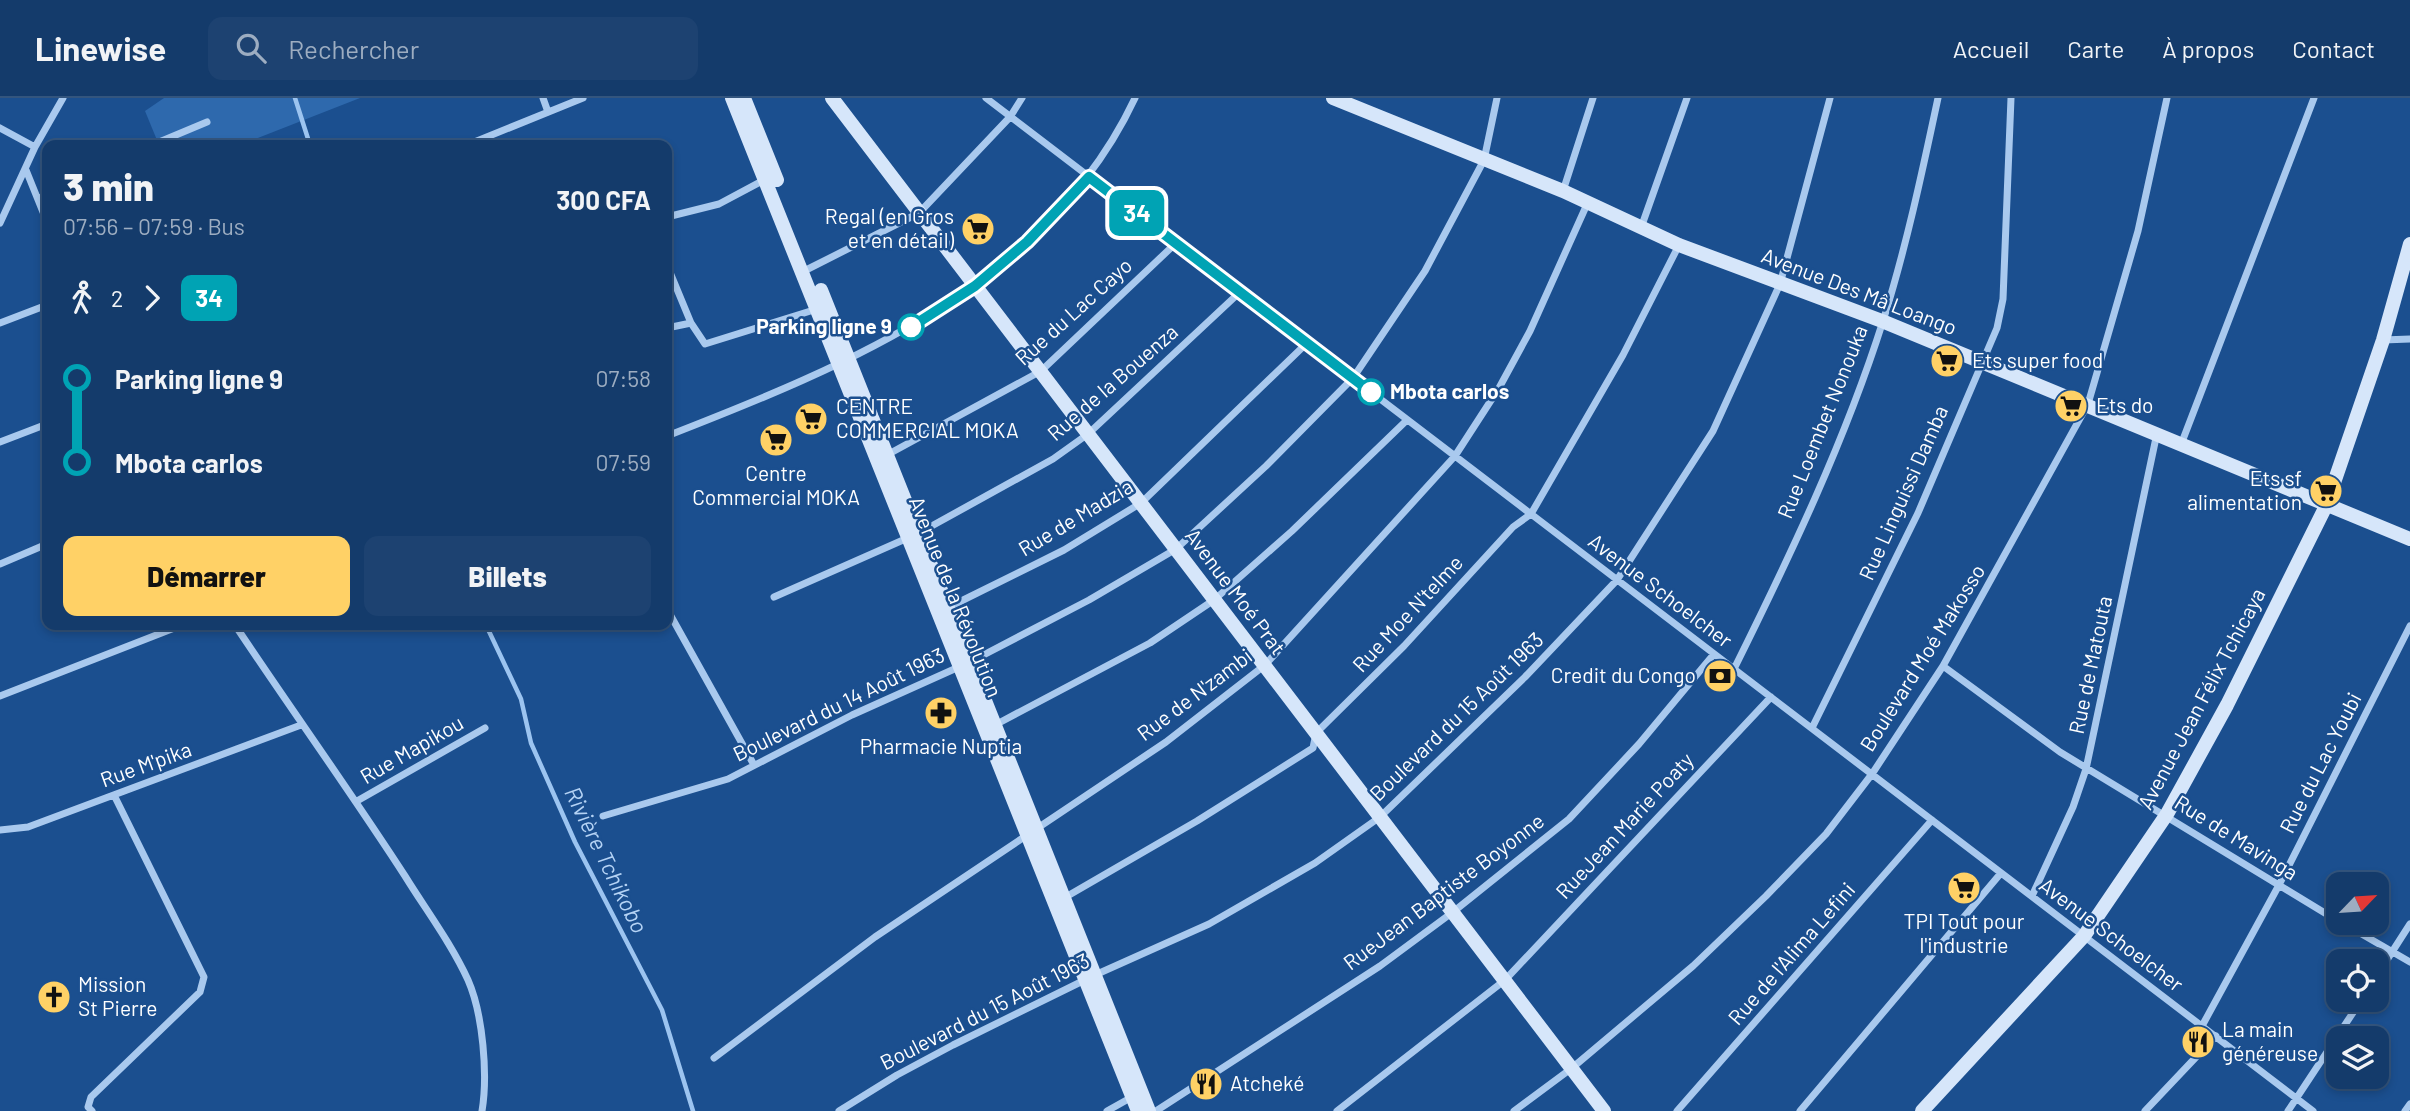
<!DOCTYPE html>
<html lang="fr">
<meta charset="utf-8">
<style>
body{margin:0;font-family:Barlow,sans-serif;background:#1d4271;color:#f1f3f6;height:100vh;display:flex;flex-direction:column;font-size:26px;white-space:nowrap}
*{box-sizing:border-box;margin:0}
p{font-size:23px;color:#9dadc1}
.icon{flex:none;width:38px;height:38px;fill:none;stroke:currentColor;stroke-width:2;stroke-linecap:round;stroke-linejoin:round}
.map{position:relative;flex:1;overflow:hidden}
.drawer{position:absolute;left:42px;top:42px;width:630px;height:490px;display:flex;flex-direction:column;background:#143b6b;border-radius:14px;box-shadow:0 4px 10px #0003,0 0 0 2px #33557e}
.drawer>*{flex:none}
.badge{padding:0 14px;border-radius:10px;font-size:24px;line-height:46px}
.needle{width:46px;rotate:65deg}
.controls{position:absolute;left:2326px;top:774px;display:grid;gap:14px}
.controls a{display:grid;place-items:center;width:63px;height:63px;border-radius:14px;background:#143b6b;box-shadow:0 4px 10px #0003,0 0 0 2px #33557e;font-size:35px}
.map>.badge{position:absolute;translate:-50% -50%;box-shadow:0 0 0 4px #fff}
.legs{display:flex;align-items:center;gap:10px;height:77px;padding:0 21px;font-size:23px}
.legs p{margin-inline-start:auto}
.head{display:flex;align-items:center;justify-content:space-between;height:119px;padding:0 21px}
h1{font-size:38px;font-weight:800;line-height:52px}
.cta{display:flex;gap:14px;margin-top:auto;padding:14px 21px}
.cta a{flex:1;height:80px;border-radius:14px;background:#ffd166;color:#111;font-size:28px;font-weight:800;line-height:80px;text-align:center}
.cta a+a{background:#1d4271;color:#f1f3f6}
ul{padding:0 21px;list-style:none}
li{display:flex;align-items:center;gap:24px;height:84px;font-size:26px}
li i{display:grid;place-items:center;width:10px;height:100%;margin:0 9px;background:currentColor}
li i::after{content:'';width:18px;height:18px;margin:-9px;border:5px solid;border-radius:50%;background:#143b6b}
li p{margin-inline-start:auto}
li:first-child i{background:linear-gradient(#0000 50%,currentColor 0)}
li:last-child i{background:linear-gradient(currentColor 50%,#0000 0)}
header{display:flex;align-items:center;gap:42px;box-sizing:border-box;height:98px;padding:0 35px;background:#143b6b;border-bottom:2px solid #33557e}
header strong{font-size:33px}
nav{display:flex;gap:38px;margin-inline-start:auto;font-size:24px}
.search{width:490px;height:63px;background:#1d4271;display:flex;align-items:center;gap:18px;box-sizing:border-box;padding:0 24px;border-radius:14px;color:#9dadc1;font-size:26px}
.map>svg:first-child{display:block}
.green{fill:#2e69ad}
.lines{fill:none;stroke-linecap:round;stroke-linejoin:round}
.stream{stroke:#9cc4f0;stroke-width:4.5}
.street{stroke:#a9c9ee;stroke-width:7}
.secondary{stroke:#d6e6fa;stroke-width:14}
.line-1-casing{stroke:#fff;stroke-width:16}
.line-1{stroke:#00a3b4;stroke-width:10}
.stop-1-dot{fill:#fff;stroke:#00a3b4;stroke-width:3.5}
.labels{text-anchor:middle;stroke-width:5;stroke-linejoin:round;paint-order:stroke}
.poi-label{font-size:21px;fill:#fff;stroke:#1b4f8f;text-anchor:start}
.street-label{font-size:21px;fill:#fff;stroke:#1b4f8f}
.stop-label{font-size:21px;font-weight:bold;fill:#fff;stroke:#1b4f8f;text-anchor:end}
.water-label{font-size:23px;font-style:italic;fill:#b5d3f5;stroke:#1b4f8f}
</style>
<header>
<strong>Linewise</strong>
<div class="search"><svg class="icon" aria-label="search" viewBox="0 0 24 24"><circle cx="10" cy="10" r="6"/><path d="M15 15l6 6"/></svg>Rechercher</div>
<nav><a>Accueil</a><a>Carte</a><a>À propos</a><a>Contact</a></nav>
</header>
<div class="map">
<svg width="2410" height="1013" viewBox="0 0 2410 1013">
<rect width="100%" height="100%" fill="#1b4f8f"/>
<path class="green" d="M164 0H360L240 47H159L145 13Z"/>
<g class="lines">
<path class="stream" d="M295 0 310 47
M486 527 521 601 531 645 575 744 662 912 693 1013"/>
<path class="street" d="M543 0 548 14
M986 0 2313 1013
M0 30 35 49
M152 47 207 24
M467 47 583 0
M26 72 47 124
M1563 93 1593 0
M38 101 47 96
M667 119 719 106 766 81
M0 125 35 49 63 0
M1642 127 1687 0
M667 167 691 225 705 246 817 211
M804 173 919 115 1010 19 1022 0
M0 225 47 207
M667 230 691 225
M2383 242 2410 241
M667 338C847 268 1048 186 1135 0
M0 344 47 326
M2182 344 2314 0
M885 358 1041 273 1176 145
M0 466 47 446
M774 499 919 435 1053 361 1088 336 1240 194
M947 510 1064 452 1141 405 1307 245
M667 511 754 667
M235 527C291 611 350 693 405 778 426 812 451 845 468 882 483 916 488 977 482 1013
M1943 568 2060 654 2338 823
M1734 571C1790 458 1845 343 1883 223 1906 150 1922 75 1938 0
M0 598 182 527
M995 627 1150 545 1214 502 1292 433 1407 322
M1812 630 1918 415 1997 230 2003 201 2011 0
M357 703 485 630
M603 718 728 681 852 617 970 564 1089 502 1176 451 1266 368 1353 280 1425 173 1484 62 1497 0
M0 732 28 729 301 627
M2032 798 2073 709 2086 671 2157 335
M1064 800 1197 723 1313 650 1316 635 1404 548 1513 429 1531 416 1623 257 1679 147
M2341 824 2410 864
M2376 879 2410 826
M2202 928 2279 787 2410 528
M714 960 875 839 1166 644 1265 567 1455 358 1499 290 1530 233 1588 104
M92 1013 88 1009 91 999 200 894 204 879 114 697
M839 1013 897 977 953 947 1095 877 1209 826 1315 765 1380 719 1525 579 1617 482 1713 333 1780 186 1830 0
M1107 1013 1132 999
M1156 1013 1380 868 1453 814 1569 721 1639 646 1714 556
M1337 1013 1505 882 1771 599
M1514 1013 1572 970 1693 868 1766 798 1826 736 1872 676 1943 568 2088 306 2138 133 2167 0
M1677 1013 1932 722
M1800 1013 2001 775
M2145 1013 2216 938
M2288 1013 2362 901
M2405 1013 2410 1006"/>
<path class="secondary" d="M732 0 1138 1013
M744 0 777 82
M832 0 1604 1013
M1333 0 1563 93 1679 147 1882 223 2410 441
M821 192 1149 1013
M1922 1013 2084 838 2167 716 2227 607 2326 408 2383 242 2410 146"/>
</g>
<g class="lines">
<defs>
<path id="line-1" d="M911 229 975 188 1027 144 1089 79 1371 294"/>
</defs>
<use href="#line-1" class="line-1-casing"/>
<use href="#line-1" class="line-1"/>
</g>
<defs>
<symbol id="supermarket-disc" viewBox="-11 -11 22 22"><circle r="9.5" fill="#ffd166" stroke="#1b4f8f"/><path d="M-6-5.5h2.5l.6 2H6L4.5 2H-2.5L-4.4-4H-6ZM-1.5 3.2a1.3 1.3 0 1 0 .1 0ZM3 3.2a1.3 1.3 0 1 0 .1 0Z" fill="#111"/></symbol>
<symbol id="bank-disc" viewBox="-11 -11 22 22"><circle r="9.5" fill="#ffd166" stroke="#1b4f8f"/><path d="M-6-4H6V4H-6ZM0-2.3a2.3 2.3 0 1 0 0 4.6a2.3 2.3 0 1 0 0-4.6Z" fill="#111"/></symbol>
<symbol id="pharmacy-disc" viewBox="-11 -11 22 22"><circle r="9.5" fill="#ffd166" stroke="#1b4f8f"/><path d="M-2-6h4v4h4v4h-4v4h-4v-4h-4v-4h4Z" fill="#111"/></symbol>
<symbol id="church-disc" viewBox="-11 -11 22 22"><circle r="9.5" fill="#ffd166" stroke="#1b4f8f"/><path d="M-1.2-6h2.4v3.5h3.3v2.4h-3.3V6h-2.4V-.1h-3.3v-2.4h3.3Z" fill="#111"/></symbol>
<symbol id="restaurant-disc" viewBox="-11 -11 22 22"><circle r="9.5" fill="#ffd166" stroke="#1b4f8f"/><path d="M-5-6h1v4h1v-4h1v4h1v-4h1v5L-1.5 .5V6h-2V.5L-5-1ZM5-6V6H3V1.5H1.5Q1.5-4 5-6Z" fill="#111"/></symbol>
</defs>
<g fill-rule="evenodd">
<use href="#supermarket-disc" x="959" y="112" width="38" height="38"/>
<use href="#supermarket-disc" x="1928" y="244" width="38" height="38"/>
<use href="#supermarket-disc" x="2052" y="289" width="38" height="38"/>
<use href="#supermarket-disc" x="792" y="302" width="38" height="38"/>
<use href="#supermarket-disc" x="757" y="323" width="38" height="38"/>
<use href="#supermarket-disc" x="2307" y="374" width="38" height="38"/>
<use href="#bank-disc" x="1701" y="559" width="38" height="38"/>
<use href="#pharmacy-disc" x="922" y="596" width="38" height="38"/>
<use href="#supermarket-disc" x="1945" y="771" width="38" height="38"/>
<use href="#church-disc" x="35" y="880" width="38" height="38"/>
<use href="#restaurant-disc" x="2179" y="925" width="38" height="38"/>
<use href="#restaurant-disc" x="1187" y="967" width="38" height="38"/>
</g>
<g class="stop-1-dot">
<circle cx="911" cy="229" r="12"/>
<circle cx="1371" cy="294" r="12"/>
</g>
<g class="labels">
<g class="poi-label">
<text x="954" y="126" text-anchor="end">Regal (en Gros<tspan x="954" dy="24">et en détail)</tspan></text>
<text x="1972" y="270">Ets super food</text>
<text x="2096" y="315">Ets do</text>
<text x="836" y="316">CENTRE<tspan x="836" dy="24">COMMERCIAL MOKA</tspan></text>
<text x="776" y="383" text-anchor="middle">Centre<tspan x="776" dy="24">Commercial MOKA</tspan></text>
<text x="2302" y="388" text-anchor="end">Ets sf<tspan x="2302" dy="24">alimentation</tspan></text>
<text x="1696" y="585" text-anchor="end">Credit du Congo</text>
<text x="941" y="656" text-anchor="middle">Pharmacie Nuptia</text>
<text x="1964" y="831" text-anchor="middle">TPI Tout pour<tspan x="1964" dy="24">l'industrie</tspan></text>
<text x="78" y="894">Mission<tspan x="78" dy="24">St Pierre</tspan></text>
<text x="2222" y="939">La main<tspan x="2222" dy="24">généreuse</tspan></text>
<text x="1230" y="993">Atcheké</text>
</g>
<g class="street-label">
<text transform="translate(1859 194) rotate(21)" y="7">Avenue Des Mâ Loango</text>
<text transform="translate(1074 214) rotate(-42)" y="7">Rue du Lac Cayo</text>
<text transform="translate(1113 285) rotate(-41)" y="7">Rue de la Bouenza</text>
<text transform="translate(1823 324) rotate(-68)" y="7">Rue Loembet Nonouka</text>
<text transform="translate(1904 395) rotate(-66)" y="7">Rue Linguissi Damba</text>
<text transform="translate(1076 420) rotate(-31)" y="7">Rue de Madzia</text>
<text transform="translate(1660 493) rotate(37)" y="7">Avenue Schoelcher</text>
<text transform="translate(1235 494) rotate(53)" y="7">Avenue Moé Prat</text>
<text transform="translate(955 499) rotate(68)" y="7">Avenue de la Révolution</text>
<text transform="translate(1408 516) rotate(-47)" y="7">Rue Moe N'telme</text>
<text transform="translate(1923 560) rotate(-58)" y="7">Boulevard Moé Makosso</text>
<text transform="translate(2091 567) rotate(-78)" y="7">Rue de Matouta</text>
<text transform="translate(1195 597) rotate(-37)" y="7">Rue de N'zambi</text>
<text transform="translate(2202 601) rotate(-62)" y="7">Avenue Jean Félix Tchicaya</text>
<text transform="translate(839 607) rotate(-26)" y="7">Boulevard du 14 Août 1963</text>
<text transform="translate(1457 619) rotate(-44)" y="7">Boulevard du 15 Août 1963</text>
<text transform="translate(412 652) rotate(-30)" y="7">Rue Mapikou</text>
<text transform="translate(2321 665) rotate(-63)" y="7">Rue du Lac Youbi</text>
<text transform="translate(146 667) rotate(-20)" y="7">Rue M'pika</text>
<text transform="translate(1625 728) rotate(-47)" y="7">RueJean Marie Poaty</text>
<text transform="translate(2236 740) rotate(32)" y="7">Rue de Mavinga</text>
<text transform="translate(1444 794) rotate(-37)" y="7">RueJean Baptiste Boyonne</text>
<text transform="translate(2111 837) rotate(37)" y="7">Avenue Schoelcher</text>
<text transform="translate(1792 856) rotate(-49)" y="7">Rue de l'Alima Lefini</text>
<text transform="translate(985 914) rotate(-27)" y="7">Boulevard du 15 Août 1963</text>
</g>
<g class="stop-label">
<text x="892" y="236">Parking ligne 9</text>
<text x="1390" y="301" text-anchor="start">Mbota carlos</text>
</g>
<g class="water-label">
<text transform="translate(606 762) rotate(64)" y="8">Rivière Tchikobo</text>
</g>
</g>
</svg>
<div class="controls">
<a><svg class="needle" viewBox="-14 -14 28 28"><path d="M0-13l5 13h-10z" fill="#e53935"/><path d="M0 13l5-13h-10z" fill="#9dadc1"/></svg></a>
<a><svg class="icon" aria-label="locate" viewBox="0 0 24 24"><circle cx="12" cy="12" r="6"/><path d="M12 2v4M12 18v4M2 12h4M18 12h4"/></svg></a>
<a><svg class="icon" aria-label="layers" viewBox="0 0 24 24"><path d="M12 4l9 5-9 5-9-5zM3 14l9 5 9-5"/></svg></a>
</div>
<b class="badge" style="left:1137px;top:115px;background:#00a3b4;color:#fff">34</b>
<section class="drawer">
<div class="head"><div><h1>3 min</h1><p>07:56 – 07:59 · Bus</p></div><b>300 CFA</b></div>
<div class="legs"><svg class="icon" aria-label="walk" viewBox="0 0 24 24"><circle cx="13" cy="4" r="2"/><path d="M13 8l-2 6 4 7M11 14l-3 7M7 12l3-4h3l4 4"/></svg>2<svg class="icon" aria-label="forward" viewBox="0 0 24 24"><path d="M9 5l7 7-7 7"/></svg><b class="badge" style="background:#00a3b4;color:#fff">34</b></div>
<ul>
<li><i style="color:#00a3b4"></i><b>Parking ligne 9</b><p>07:58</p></li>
<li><i style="color:#00a3b4"></i><b>Mbota carlos</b><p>07:59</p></li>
</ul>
<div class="cta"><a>Démarrer</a><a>Billets</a></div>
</section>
</div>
